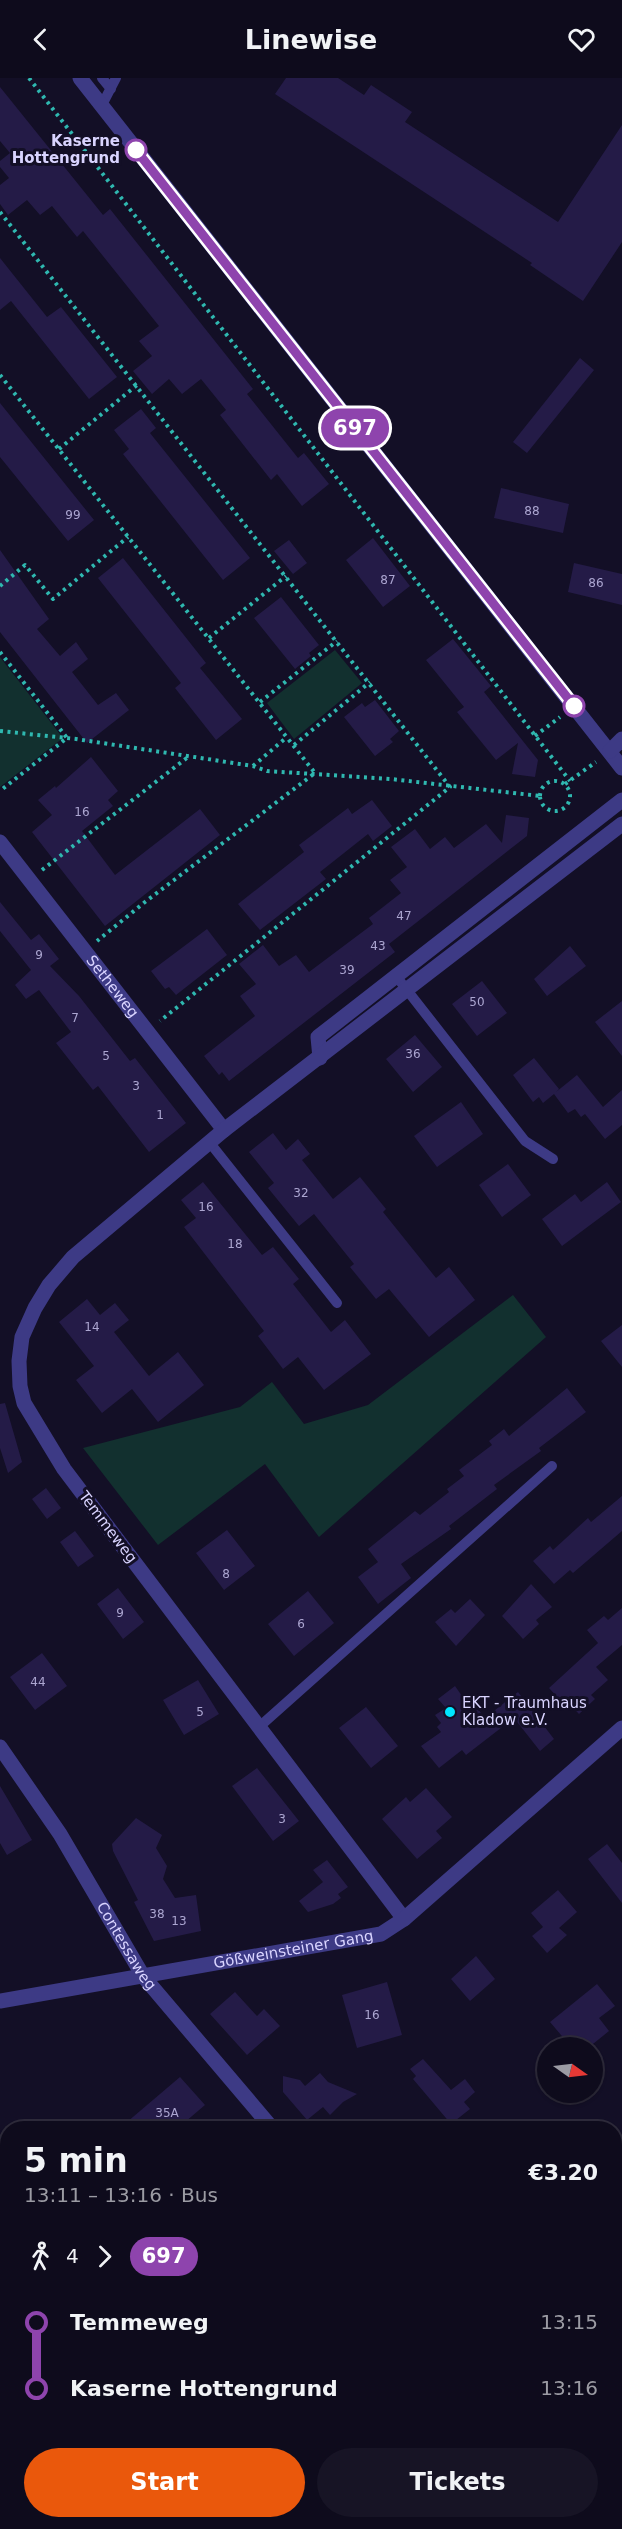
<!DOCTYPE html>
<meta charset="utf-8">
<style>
body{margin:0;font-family:"DejaVu Sans",sans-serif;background:#171425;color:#f1f3f6;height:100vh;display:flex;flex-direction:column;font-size:22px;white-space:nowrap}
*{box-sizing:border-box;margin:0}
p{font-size:20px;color:#9b9ba3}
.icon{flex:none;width:33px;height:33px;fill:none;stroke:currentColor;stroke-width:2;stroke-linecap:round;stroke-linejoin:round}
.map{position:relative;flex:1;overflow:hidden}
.details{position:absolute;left:0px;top:2043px;width:622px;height:408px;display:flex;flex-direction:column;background:#0e0b1c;border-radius:24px 24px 0 0;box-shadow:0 2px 4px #0004,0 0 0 2px #2e2b3b}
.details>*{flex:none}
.badge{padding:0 12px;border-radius:20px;font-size:21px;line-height:39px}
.needle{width:39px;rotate:104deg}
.controls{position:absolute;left:537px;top:1959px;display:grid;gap:12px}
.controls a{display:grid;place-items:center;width:66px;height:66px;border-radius:50%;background:#0e0b1c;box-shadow:0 2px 4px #0004,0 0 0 2px #2e2b3b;font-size:30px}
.map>.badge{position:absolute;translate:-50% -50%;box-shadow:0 0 0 3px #fff}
.legs{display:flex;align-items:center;gap:9px;height:66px;padding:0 24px;font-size:20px}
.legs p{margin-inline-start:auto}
.headline{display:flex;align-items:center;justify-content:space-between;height:102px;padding:0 24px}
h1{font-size:33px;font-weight:800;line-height:45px}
.primary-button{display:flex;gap:12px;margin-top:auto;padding:12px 24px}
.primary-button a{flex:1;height:69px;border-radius:36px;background:#ea580c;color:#fff;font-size:24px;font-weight:800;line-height:69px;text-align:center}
.primary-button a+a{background:#171425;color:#f1f3f6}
ul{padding:0 24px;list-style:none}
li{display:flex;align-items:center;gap:21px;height:66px;font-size:22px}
li i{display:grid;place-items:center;width:9px;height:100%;margin:0 8px;background:currentColor}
li i::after{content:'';width:15px;height:15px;margin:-8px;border:4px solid;border-radius:50%;background:#0e0b1c}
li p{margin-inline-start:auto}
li:first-child i{background:linear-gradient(#0000 50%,currentColor 0)}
li:last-child i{background:linear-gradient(currentColor 50%,#0000 0)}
header{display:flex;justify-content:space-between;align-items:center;height:78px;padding:0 24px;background:#0e0b1c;font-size:27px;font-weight:800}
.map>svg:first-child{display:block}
.green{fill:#12302f}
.building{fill:#241b47}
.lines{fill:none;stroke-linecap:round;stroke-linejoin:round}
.path{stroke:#2fb8b0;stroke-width:4;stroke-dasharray:3 4.5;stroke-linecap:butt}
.service{stroke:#3d3a85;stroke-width:10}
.minor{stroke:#3d3a85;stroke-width:15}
.line-1-casing{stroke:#fff;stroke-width:14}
.line-1{stroke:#8e44ad;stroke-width:9}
.stop-1-dot{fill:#fff;stroke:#8e44ad;stroke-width:3}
.poi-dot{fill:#00e5ff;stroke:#130f26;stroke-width:2}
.labels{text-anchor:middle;stroke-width:6;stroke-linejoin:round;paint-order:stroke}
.number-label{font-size:12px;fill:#aca6d1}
.stop-label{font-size:15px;font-weight:bold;fill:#d9d4ff;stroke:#130f26;text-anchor:end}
.street-label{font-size:15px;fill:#d9d4ff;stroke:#130f26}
.poi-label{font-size:15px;fill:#d9d4ff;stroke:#130f26;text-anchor:start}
</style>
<header><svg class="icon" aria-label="back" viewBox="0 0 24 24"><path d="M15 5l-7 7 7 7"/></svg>Linewise<svg class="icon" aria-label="heart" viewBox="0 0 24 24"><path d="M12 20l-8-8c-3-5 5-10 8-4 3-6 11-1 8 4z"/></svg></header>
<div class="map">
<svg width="622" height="2451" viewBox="0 0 622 2451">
<rect width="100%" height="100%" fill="#130f26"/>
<path class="green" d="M335 572 362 605 294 661 267 625Z
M0 579 63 660 0 709Z
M513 1217 546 1259 319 1459 265 1386 158 1467 83 1370 240 1329 272 1304 304 1346 368 1327Z"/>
<path class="building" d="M286 0H338L364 17 371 7 412 34 405 44 558 144 622 47V164L583 223 530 187 532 185 275 16Z
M0 9 103 137 110 131 253 311 247 316 298 380 304 375 329 406 302 428 277 396 271 402 220 337 226 332 201 301 182 316 169 301 152 316 133 293 152 278 139 263 159 248 83 153 77 159 52 128 40 137 27 122 8 137 0 126V107L9 100 0 89V83L10 75 0 63Z
M0 180 47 239 61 229 117 299 89 321 11 223 0 232Z
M580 280 594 292 527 375 513 364Z
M0 325 94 442 68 463 0 379Z
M141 331 156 350 150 355 250 480 223 502 123 376 129 371 114 352Z
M501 410 569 426 563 455 494 440Z
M373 460 410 508 383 529 346 482Z
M289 462 307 485 293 496 274 473Z
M0 472 49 541 37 551 60 578 76 564 88 581 72 594 98 627 116 615 129 632 87 665 0 554Z
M123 480 206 585 200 590 242 641 216 662 175 610 181 605 98 500Z
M574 485 622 496V527L568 514Z
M281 519 319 567 309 575 311 578 295 591 254 540Z
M453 561 491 608 484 614 538 682 535 699 512 696 518 665 496 682 457 634 464 629 426 582Z
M375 622 399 653 390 661 393 664 375 678 344 639 362 625 365 629Z
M91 679 118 713 108 722 113 728 82 753 115 797 200 731 220 757 105 848 32 754 52 737 38 722 55 708 56 710Z
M372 722 392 748 373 763 368 756 320 794 326 801 260 852 238 826 304 774 299 767 348 730 352 736Z
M506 737 529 740 527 758 389 866 395 874 229 1003 222 994 219 997 204 978 255 938 240 918 256 906 239 886 263 867 279 888 296 877 309 894 373 846 369 840 401 815 390 802 407 789 391 769 415 751 430 771 445 759 454 770 486 746 502 765Z
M0 824 31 862 39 856 59 881 50 888 79 918 130 983 135 980 186 1045 149 1074 98 1008 93 1012 56 965 71 954 39 912 26 921 15 907 31 892 0 853Z
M207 851 227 877 176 917 169 909 165 911 151 893Z
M570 868 586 888 547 918 534 901Z
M482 903 507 935 477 958 452 926Z
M622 923V978L595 944Z
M415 957 442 989 413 1014 386 981Z
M534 980 559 1011 556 1014 577 997 603 1029 622 1012V1047L605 1061 585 1036 581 1039 575 1031 568 1035 554 1016 543 1025 539 1019 533 1024 513 997Z
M461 1024 483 1056 437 1089 414 1058Z
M273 1055 286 1072 298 1061 310 1076 302 1082 333 1121 360 1099 386 1131 383 1134 436 1200 449 1189 475 1222 429 1259 389 1211 376 1221 350 1189 354 1186 314 1136 299 1148 268 1110 274 1105 249 1074Z
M508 1086 531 1117 502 1139 479 1107Z
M203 1104 262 1177 273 1169 299 1201 293 1206 331 1254 345 1242 371 1276 324 1312 298 1279 283 1291 258 1258 264 1253 184 1149 196 1140 181 1122Z
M607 1104 621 1124 562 1168 542 1141 575 1116 581 1124Z
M87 1221 100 1237 115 1225 129 1242 114 1254 149 1298 178 1274 204 1307 158 1344 132 1311 102 1335 76 1302 94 1288 59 1244Z
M622 1247V1289L601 1263Z
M567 1310 586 1334 539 1370 541 1373 494 1407 497 1411 449 1448 451 1451 401 1486 411 1500 378 1526 358 1499 378 1484 368 1471 415 1433 420 1437 449 1414 447 1411 464 1398 459 1392 492 1367 489 1363 504 1351 509 1358Z
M5 1325 22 1384 8 1395 0 1370V1326Z
M46 1410 61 1430 47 1441 32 1421Z
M622 1418V1453L573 1495 570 1492 554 1506 533 1483 550 1468 553 1472 588 1440 591 1444Z
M227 1452 255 1488 224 1512 196 1475Z
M75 1453 94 1478 78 1489 60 1464Z
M531 1506 552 1529 536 1542 539 1546 523 1561 502 1538Z
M118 1510 144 1544 123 1561 97 1526Z
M308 1513 334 1545 294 1578 268 1546Z
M470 1521 485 1537 456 1568 435 1544 451 1531 455 1535Z
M622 1530V1567L596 1589 608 1602 591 1617 595 1621 579 1636 562 1618 559 1621 549 1610 598 1565 587 1552 604 1538 608 1542Z
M42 1575 67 1608 35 1632 10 1599Z
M198 1602 219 1636 184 1657 163 1622Z
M455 1608 469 1628 473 1625 485 1640 518 1614 554 1661 540 1673 514 1640 466 1677 462 1672 439 1690 421 1668 441 1654 437 1649 441 1645 435 1637 446 1630 438 1621Z
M366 1629 398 1668 371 1690 339 1650Z
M257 1690 299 1743 273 1763 232 1708Z
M0 1708 32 1762 7 1777 0 1765Z
M426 1710 452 1739 436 1753 442 1760 417 1781 382 1741 406 1719 410 1724Z
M136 1740 162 1757 156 1770 167 1788 163 1801 175 1820 196 1817 201 1853 154 1863 134 1824 138 1822 113 1773 112 1766Z
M607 1766 622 1785V1825L588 1781Z
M327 1782 348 1809 338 1816 341 1820 333 1826 308 1834 299 1823 323 1804 313 1792Z
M558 1812 577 1834 559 1850 567 1857 547 1875 532 1858 543 1849 531 1835Z
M476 1878 495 1901 470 1923 451 1901Z
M387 1904 402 1957 357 1970 342 1917Z
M597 1906 615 1928 599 1940 609 1953 588 1970H572L550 1944Z
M235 1914 257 1938 264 1931 280 1948 247 1977 210 1936Z
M423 1981 451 2012 465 2001 475 2014 464 2024 470 2031 451 2046 413 2001 416 1998 410 1991Z
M320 1995 328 2004 357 2016 343 2024 330 2037 323 2029 307 2042 283 2014V1998L300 2002 305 2008Z
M180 1999 205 2027 178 2050H120Z"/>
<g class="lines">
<path class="path" d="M29 0 570 703
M0 134 450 709 160 943
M0 297 315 695 145 824 97 863
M59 371 137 307
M0 508 25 487 53 521 128 459
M209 560 286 498
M0 574 67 660 0 713
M260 624 337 563
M0 653 76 661 253 688 267 693 391 701 540 718
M535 658 560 639
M294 667 370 604
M253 688 287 659
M540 718a15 15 0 1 1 30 0a15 15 0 1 1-30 0Z
M565 706 596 684
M42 792 188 679"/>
<path class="service" d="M102 0 111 11
M102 27 116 0
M396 898 525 1063 553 1081
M210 1065 337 1225
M259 1649 552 1388"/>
<g class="minor">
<path d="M80 0 622 690"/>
<path d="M610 673 622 661"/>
<path id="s1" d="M0 764 224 1052"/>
<path d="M320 980 318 959 622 722"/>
<path id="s2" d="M0 1669 60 1756 143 1898 272 2050"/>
<path d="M404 1841 64 1391 24 1325 20 1308 19 1283 22 1259 35 1230 49 1207 73 1179 224 1052 622 746"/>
<path id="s3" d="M0 1923 381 1856 404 1841 622 1650"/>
<path d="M615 2302 622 2296"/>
<path d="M583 2444 584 2451"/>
<path d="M440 2451 449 2444"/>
</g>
</g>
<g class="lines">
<defs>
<path id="line-1" d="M136 72 574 628"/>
</defs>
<use href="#line-1" class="line-1-casing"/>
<use href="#line-1" class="line-1"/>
</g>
<g class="stop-1-dot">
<circle cx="136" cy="72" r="10"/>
<circle cx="574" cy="628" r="10"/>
</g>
<circle class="poi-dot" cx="450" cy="1634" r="6"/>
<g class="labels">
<g class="number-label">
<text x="532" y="437">88</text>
<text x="73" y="441">99</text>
<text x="388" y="506">87</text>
<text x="596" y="509">86</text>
<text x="82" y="738">16</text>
<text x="404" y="842">47</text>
<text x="378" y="872">43</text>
<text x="39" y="881">9</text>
<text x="347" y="896">39</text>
<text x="477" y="928">50</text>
<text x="75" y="944">7</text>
<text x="413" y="980">36</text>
<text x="106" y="982">5</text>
<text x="136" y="1012">3</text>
<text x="160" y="1041">1</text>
<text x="301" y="1119">32</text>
<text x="206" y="1133">16</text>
<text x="235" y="1170">18</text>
<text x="92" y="1253">14</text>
<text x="226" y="1500">8</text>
<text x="120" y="1539">9</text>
<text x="301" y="1550">6</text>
<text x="38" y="1608">44</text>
<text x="200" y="1638">5</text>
<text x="282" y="1745">3</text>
<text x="157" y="1840">38</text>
<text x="179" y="1847">13</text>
<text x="372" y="1941">16</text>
<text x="167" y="2039">35A</text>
</g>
<g class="stop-label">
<text x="120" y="68">Kaserne<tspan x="120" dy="17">Hottengrund</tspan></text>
</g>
<g class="street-label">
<text dy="5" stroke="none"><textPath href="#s1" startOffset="183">Setheweg</textPath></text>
<text transform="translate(108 1449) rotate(53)" y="5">Temmeweg</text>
<text dy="5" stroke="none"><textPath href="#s2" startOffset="236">Contessaweg</textPath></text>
<text dy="5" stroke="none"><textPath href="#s3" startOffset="298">Gößweinsteiner Gang</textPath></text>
</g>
<g class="poi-label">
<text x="462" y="1630">EKT - Traumhaus<tspan x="462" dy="17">Kladow e.V.</tspan></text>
</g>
</g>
</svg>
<div class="controls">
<a><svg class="needle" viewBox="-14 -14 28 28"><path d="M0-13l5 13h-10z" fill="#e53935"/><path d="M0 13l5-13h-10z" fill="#9b9ba3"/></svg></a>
</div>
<b class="badge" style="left:355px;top:350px;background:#8e44ad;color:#fff">697</b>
<section class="details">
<div class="headline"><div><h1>5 min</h1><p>13:11 – 13:16 · Bus</p></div><b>€3.20</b></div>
<div class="legs"><svg class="icon" aria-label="walk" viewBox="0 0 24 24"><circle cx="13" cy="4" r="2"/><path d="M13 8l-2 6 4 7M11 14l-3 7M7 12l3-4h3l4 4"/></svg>4<svg class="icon" aria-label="forward" viewBox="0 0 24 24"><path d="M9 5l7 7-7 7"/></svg><b class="badge" style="background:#8e44ad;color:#fff">697</b></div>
<ul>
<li><i style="color:#8e44ad"></i><b>Temmeweg</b><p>13:15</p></li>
<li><i style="color:#8e44ad"></i><b>Kaserne Hottengrund</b><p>13:16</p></li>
</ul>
<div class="primary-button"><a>Start</a><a>Tickets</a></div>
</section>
</div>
